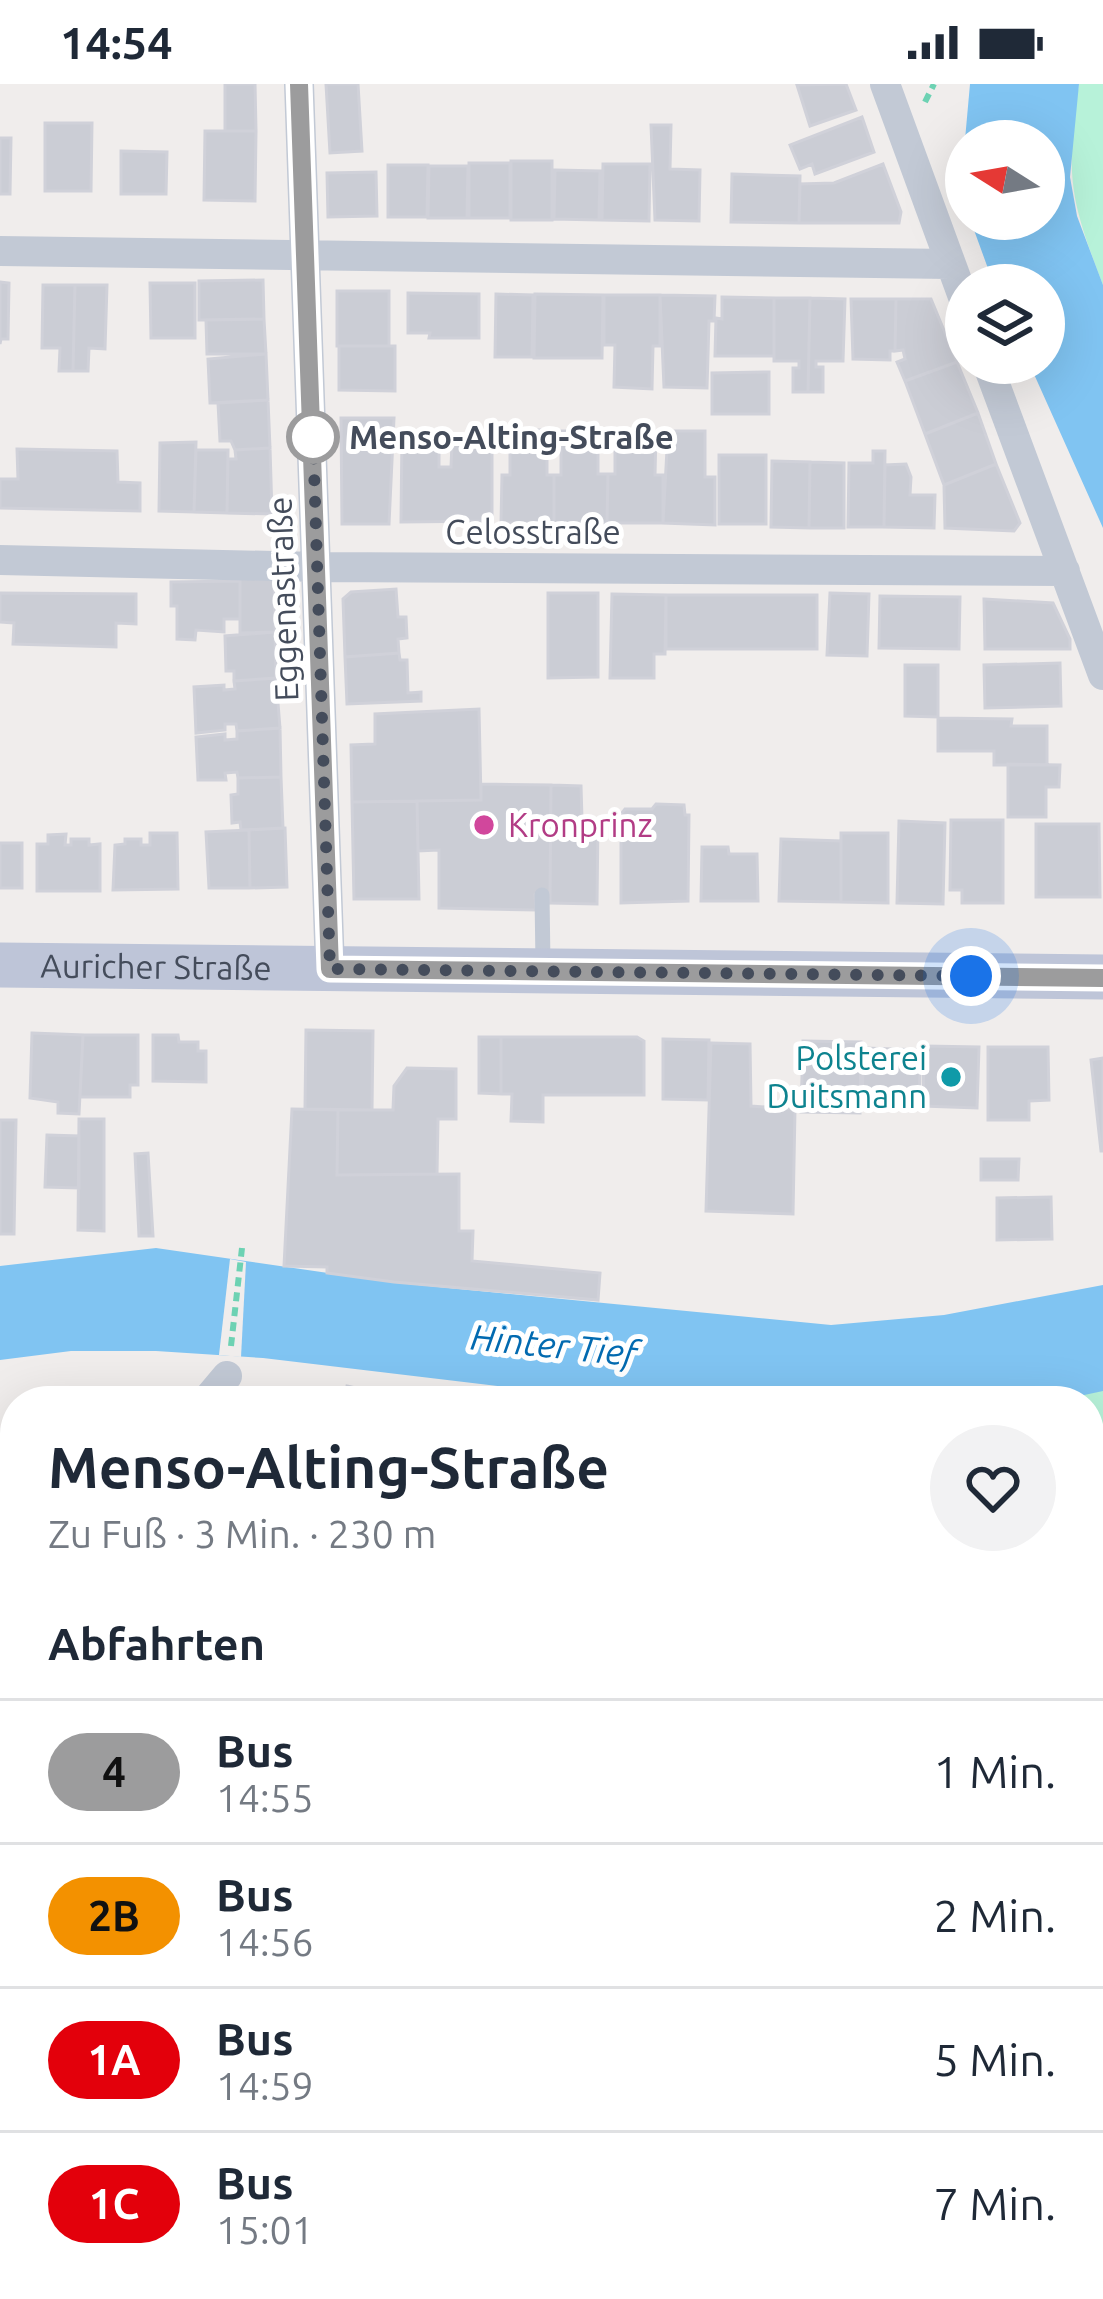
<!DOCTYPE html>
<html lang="de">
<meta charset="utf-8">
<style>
body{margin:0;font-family:Ubuntu,sans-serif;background:#f2f2f3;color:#1f2937;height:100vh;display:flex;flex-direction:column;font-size:45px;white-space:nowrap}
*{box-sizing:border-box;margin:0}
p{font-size:39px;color:#747a83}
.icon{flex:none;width:66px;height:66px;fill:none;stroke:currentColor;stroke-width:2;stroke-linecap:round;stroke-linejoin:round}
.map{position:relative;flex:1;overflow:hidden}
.drawer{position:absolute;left:0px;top:1302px;width:1104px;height:915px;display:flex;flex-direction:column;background:#fff;border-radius:48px 48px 0 0;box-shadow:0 12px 48px #0002}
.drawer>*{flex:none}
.badge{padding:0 24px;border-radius:39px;font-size:42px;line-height:78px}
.needle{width:78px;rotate:281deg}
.buttons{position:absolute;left:945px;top:36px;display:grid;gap:24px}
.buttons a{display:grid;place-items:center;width:120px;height:120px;border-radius:50%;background:#fff;box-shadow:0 12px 48px #0002;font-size:60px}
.you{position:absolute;width:60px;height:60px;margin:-30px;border:9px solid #fff;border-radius:50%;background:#1a73e8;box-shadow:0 0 0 18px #1a73e833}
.map>.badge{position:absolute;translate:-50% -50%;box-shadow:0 0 0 6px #fff}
h2{padding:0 48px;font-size:45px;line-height:108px}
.round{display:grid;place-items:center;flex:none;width:126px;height:126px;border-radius:63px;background:#f2f2f3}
.headline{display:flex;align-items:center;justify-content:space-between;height:204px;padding:0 48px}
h1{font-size:57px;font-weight:600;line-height:90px}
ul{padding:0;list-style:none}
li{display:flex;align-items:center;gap:36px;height:144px;padding:0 48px;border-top:3px solid #e0e1e3}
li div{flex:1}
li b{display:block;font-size:45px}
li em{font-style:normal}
li .badge{min-width:132px;font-weight:700;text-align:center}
.status{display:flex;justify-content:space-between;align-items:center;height:84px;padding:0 60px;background:#fff;direction:ltr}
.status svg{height:33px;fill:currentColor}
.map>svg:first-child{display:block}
.green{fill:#b7f2d9}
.water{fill:#80c4f2}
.pier{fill:#f0edec}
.building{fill:#cbcdd5;stroke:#d0d1d9;stroke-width:3}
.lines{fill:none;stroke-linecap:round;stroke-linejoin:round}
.path{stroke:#6dd2b3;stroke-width:6;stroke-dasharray:9 6;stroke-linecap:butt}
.lane{stroke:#c2c9d5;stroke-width:15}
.street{stroke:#c2c9d5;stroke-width:30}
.secondary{stroke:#bec5d8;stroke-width:45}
.line-casing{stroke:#fff;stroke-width:27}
.line{stroke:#9c9c9d;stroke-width:18}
.walk{stroke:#444c5b;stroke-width:12;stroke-dasharray:0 21.6}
.stop-dot{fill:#fff;stroke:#9c9c9d;stroke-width:6}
.hotel-dot{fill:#d1479c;stroke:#fff;stroke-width:4.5}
.culture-dot{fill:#0f9aa8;stroke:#fff;stroke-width:4.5}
.labels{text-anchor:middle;stroke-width:10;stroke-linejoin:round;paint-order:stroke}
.stop-label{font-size:33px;font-weight:bold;fill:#444c5b;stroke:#fff;text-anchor:start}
.street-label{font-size:33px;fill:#444c5b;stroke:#fff}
.hotel-label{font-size:33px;fill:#b23c85;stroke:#fff;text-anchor:start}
.culture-label{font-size:33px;fill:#0d838f;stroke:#fff;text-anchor:end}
.water-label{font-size:36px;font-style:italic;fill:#026ab0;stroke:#fff}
</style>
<div class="status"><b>14:54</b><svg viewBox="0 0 49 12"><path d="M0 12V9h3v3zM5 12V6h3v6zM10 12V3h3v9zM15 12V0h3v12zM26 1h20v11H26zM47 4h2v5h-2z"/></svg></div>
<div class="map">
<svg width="1103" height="2215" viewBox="0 0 1103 2215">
<rect width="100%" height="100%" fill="#f0edec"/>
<path class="green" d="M1079 0H1103V201C1070 115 1065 92 1079 0Z
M1103 1305V2015L1089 2002V1317H1056Z
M0 1718 15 1727V2202H605V2215H0Z
M1103 2146V2215H1036L1048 2202H1089V2160Z
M870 2202H915L928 2214 940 2202H1015L1002 2215H868Z"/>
<path class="water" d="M970 0H1079L1070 93 1077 132 1103 201V444L1029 279H1044V201H994L970 135H1044V57H966V124L962 89Z
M156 1164 397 1199 831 1241 944 1231 1103 1201V1307L1056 1317H622L263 1274 156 1267H71L0 1276V1182Z
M1089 2002 1103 2015V2141L1089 2128Z"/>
<path class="pier" d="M230 1175 246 1178 241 1273 219 1271Z"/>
<path class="building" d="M225 0H255L256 47H225Z
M326 0H358L362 67 330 69Z
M846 0 856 26 810 42 797 1Z
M862 33 874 68 815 90 812 80 800 85 790 61Z
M45 39H92L91 107H45Z
M651 41H671L670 85 700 86 699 137 655 136Z
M205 47H256L255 117 204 116Z
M0 54H11L10 110H0Z
M121 67 167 68 166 110H121Z
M511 77H552V136H511Z
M469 79H510V134H469Z
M603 80H650L649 137 602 136Z
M883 80 901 128 899 139H799L800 100 834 99Z
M388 81H428L427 133H388Z
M429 82H468L467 134H428Z
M555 86 600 87 599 136 554 135Z
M376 88 377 132 328 133 327 89Z
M732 90 800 92 799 139 731 138Z
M263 196 264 235 199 236V197Z
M0 198 9 199 8 255H1L0 260Z
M150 199H195V254H151Z
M43 201H75L73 287H59L60 264H42Z
M75 201H107L105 265 89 264 88 287H73Z
M337 207H389V262H337Z
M408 209 479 210V254H429L430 249H408Z
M496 210 533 211 532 273H495Z
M535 210 603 211 602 274H534Z
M604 211H660V262H653L652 305 614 303 615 261H604Z
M660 211 715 212 714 237H709L707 304 664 303Z
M722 213 774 214V272H715L716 234 722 235Z
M774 214H810L808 308H793V284H799V277H774Z
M810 214 845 215 843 277H816V283H823V308H808Z
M851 215H896L895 267H890V276L853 275Z
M896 215H931L957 278 905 297 897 278 905 275 903 266 895 267Z
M264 235 266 270H207L206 236Z
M339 262H395V307L339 306Z
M266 270 268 316 210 319 208 275Z
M957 278 978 329 925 350 905 297Z
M769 288V330H712V289Z
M268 316 270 364 235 366 231 357H220L218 319Z
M978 329 996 380 944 401 925 350Z
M341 334H394L389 440H342Z
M510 346H547V391H554V439H501L502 391H510Z
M561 347H598V390H608L607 439H554V391H561Z
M668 347H705V393H715V441L663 439Z
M615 348H656L655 391H663V439H607L608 390H615Z
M402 349 425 350V359H439V383H451L452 359 467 360V351H492V437L401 438Z
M196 358 194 428 159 427 160 359Z
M270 364 272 430 227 429 228 375H236L235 366Z
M17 365 117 367 118 398 140 399V427L0 424V395H18Z
M196 366H228L227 429 194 428Z
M873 367H885L884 443H848L849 379H873Z
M719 371H766V440H719Z
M772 377 810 378 809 444 771 443Z
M810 378 844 379V444H809Z
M906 380 911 393 910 411H935L934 444 884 443 885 381Z
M996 380 1020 439 1014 447 945 444 944 401Z
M240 493H274L275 548 240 549Z
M240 497V535H224V548L196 546 195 556 177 555V522H171V498Z
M396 505 398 533H406L407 554 398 555 399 569 345 573 343 515 351 508Z
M0 509 136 510V540L116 539V563L13 560 14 539 0 538Z
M548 509H598V593L548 594Z
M830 509 869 510 867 572 827 571Z
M612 510 666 511 665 570H654V594H610Z
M666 511H817V565H666Z
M880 512 960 513 959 565 879 564Z
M984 515 1053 519 1070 555V565H985Z
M275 548 276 594 234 597V587H226L225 552Z
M399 569 400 576H407L408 609 421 608V617L347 620 345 573Z
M1060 579 1061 622 985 624 984 581Z
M905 581H938V633L905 632Z
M276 594 280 644 237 647 236 640H225V646L196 649 194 603 224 601V606L235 605 234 597Z
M479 625 481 716 352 718 351 661 375 660V630Z
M938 634 1012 635 1011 642H1047V681H994V667H938Z
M280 644 281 693 238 694 237 688 225 689 226 696H198L196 653 225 650V656L237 655V647Z
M1008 680 1060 681 1059 703H1046V733H1008Z
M281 693 283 744 241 746 240 738 232 739 231 711 238 710V694Z
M481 700 551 701 550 810 535 811 536 826 439 824V766L418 767 417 717 481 716Z
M551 701 581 702 582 735 598 736 597 820 550 819Z
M417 717 419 815H354L352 718Z
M656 720 684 721 685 731H689L688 817 621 819V730L625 725H652Z
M951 736H1003V819H962V806H950Z
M899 737 945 739 943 820 897 819Z
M1036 740H1099L1100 813H1036Z
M285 744 287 803 250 804 249 746Z
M249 746 250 804H209L206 748Z
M150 749H177L178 805 113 806 115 761 125 760V755H141V761H150Z
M841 749H888V819L841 818Z
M66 750 65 761H71V755H89V761L100 760V807H37V760H48V751Z
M781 755 841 757V818L779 817Z
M0 759H22V804H0Z
M702 763H728L729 770H757L758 817H701Z
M306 946 373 947 372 1026 305 1025Z
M32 949 83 951 79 1030 58 1029V1018L30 1014Z
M83 951H138V1001H130V1013H80Z
M153 951H178L179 958H198V967H206V998L153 997Z
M479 953H501V1010L479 1009Z
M501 953H637L644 957V1011H543V1038L511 1037 512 1010H501Z
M663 955 709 956 708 1016 663 1015Z
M803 957 861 958 860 1029 801 1028Z
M711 959 750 960 751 1022 795 1025 793 1130 706 1127Z
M924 962 979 963 977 1024 923 1022Z
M988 963H1048L1049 1016 1029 1017V1036H988Z
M864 964 921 966 919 1015 862 1014Z
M1103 974V1067H1101L1091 976Z
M407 984 456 985V1035H438L437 1090 337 1091 338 1026H393L394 1002Z
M292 1025 338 1026 337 1091 459 1090V1147H473L472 1177 600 1189 598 1216 394 1198 327 1189V1183L284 1182Z
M79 1035H104V1147L78 1146Z
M0 1036H16L14 1150H0Z
M47 1051 79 1052V1104L45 1103Z
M148 1069 153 1152H139L135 1070Z
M981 1075H1019L1018 1096H981Z
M1051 1113 1052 1155 997 1156V1114Z
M347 1302 412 1317H344Z
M0 1812 15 1814V1938L0 1937Z
M623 2202H821L819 2215H620Z"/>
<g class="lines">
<path class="path" d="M925 18 934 0
M231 1262 242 1164
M1089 1348 1103 1345
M1089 1876 1103 1889
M1089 2144 1103 2130
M609 2202V2215
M1020 2215 1033 2202"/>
<path class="lane" d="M542 811 543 880
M0 1443 15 1447"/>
<path class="street" d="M299 0 330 885
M885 0 966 221
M0 167 950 180
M987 279 1103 591
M0 476 318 483 1065 487
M206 1317 227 1292
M0 1550 15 1534"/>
<path class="secondary" id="s1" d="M0 881 1103 893"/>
</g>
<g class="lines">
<defs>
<path id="line" d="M299 0 330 885 1103 894"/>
</defs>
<use href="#line" class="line-casing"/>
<use href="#line" class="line"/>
<path class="walk" d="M313 353 330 885 971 892"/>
</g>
<circle class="stop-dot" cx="313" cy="353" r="24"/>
<circle class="hotel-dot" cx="484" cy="741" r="12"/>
<circle class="culture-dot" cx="951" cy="993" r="12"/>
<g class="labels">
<g class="stop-label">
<text x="349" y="365">Menso-Alting-Straße</text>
</g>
<g class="street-label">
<text x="533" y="460">Celosstraße</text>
<text transform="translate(283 515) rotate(-92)" y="12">Eggenastraße</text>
<text dy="12" stroke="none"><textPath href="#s1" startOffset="156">Auricher Straße</textPath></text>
</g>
<g class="hotel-label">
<text x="508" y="753">Kronprinz</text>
</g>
<g class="culture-label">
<text x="927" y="986">Polsterei<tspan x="927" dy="38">Duitsmann</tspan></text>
</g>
<g class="water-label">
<text transform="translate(554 1261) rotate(6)" y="13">Hinter Tief</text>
</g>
</g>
</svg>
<div class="buttons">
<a><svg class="needle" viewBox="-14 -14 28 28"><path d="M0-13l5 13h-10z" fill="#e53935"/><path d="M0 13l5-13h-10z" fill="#747a83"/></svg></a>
<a><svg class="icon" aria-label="layers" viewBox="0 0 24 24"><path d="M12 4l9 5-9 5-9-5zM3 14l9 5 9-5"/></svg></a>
</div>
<div class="you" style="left:971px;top:892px"></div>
<section class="drawer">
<div class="headline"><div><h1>Menso-Alting-Straße</h1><p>Zu Fuß · 3 Min. · 230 m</p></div><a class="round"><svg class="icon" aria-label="heart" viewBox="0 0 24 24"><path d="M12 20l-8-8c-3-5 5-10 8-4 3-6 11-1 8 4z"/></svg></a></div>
<h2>Abfahrten</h2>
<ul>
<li><span class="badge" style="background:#9c9c9d;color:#111">4</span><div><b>Bus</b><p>14:55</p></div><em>1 Min.</em></li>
<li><span class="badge" style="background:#f39100;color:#111">2B</span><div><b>Bus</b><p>14:56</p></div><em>2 Min.</em></li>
<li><span class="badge" style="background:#e3000b;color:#fff">1A</span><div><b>Bus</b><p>14:59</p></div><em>5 Min.</em></li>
<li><span class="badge" style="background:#e3000b;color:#fff">1C</span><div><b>Bus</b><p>15:01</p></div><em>7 Min.</em></li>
</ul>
</section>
</div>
